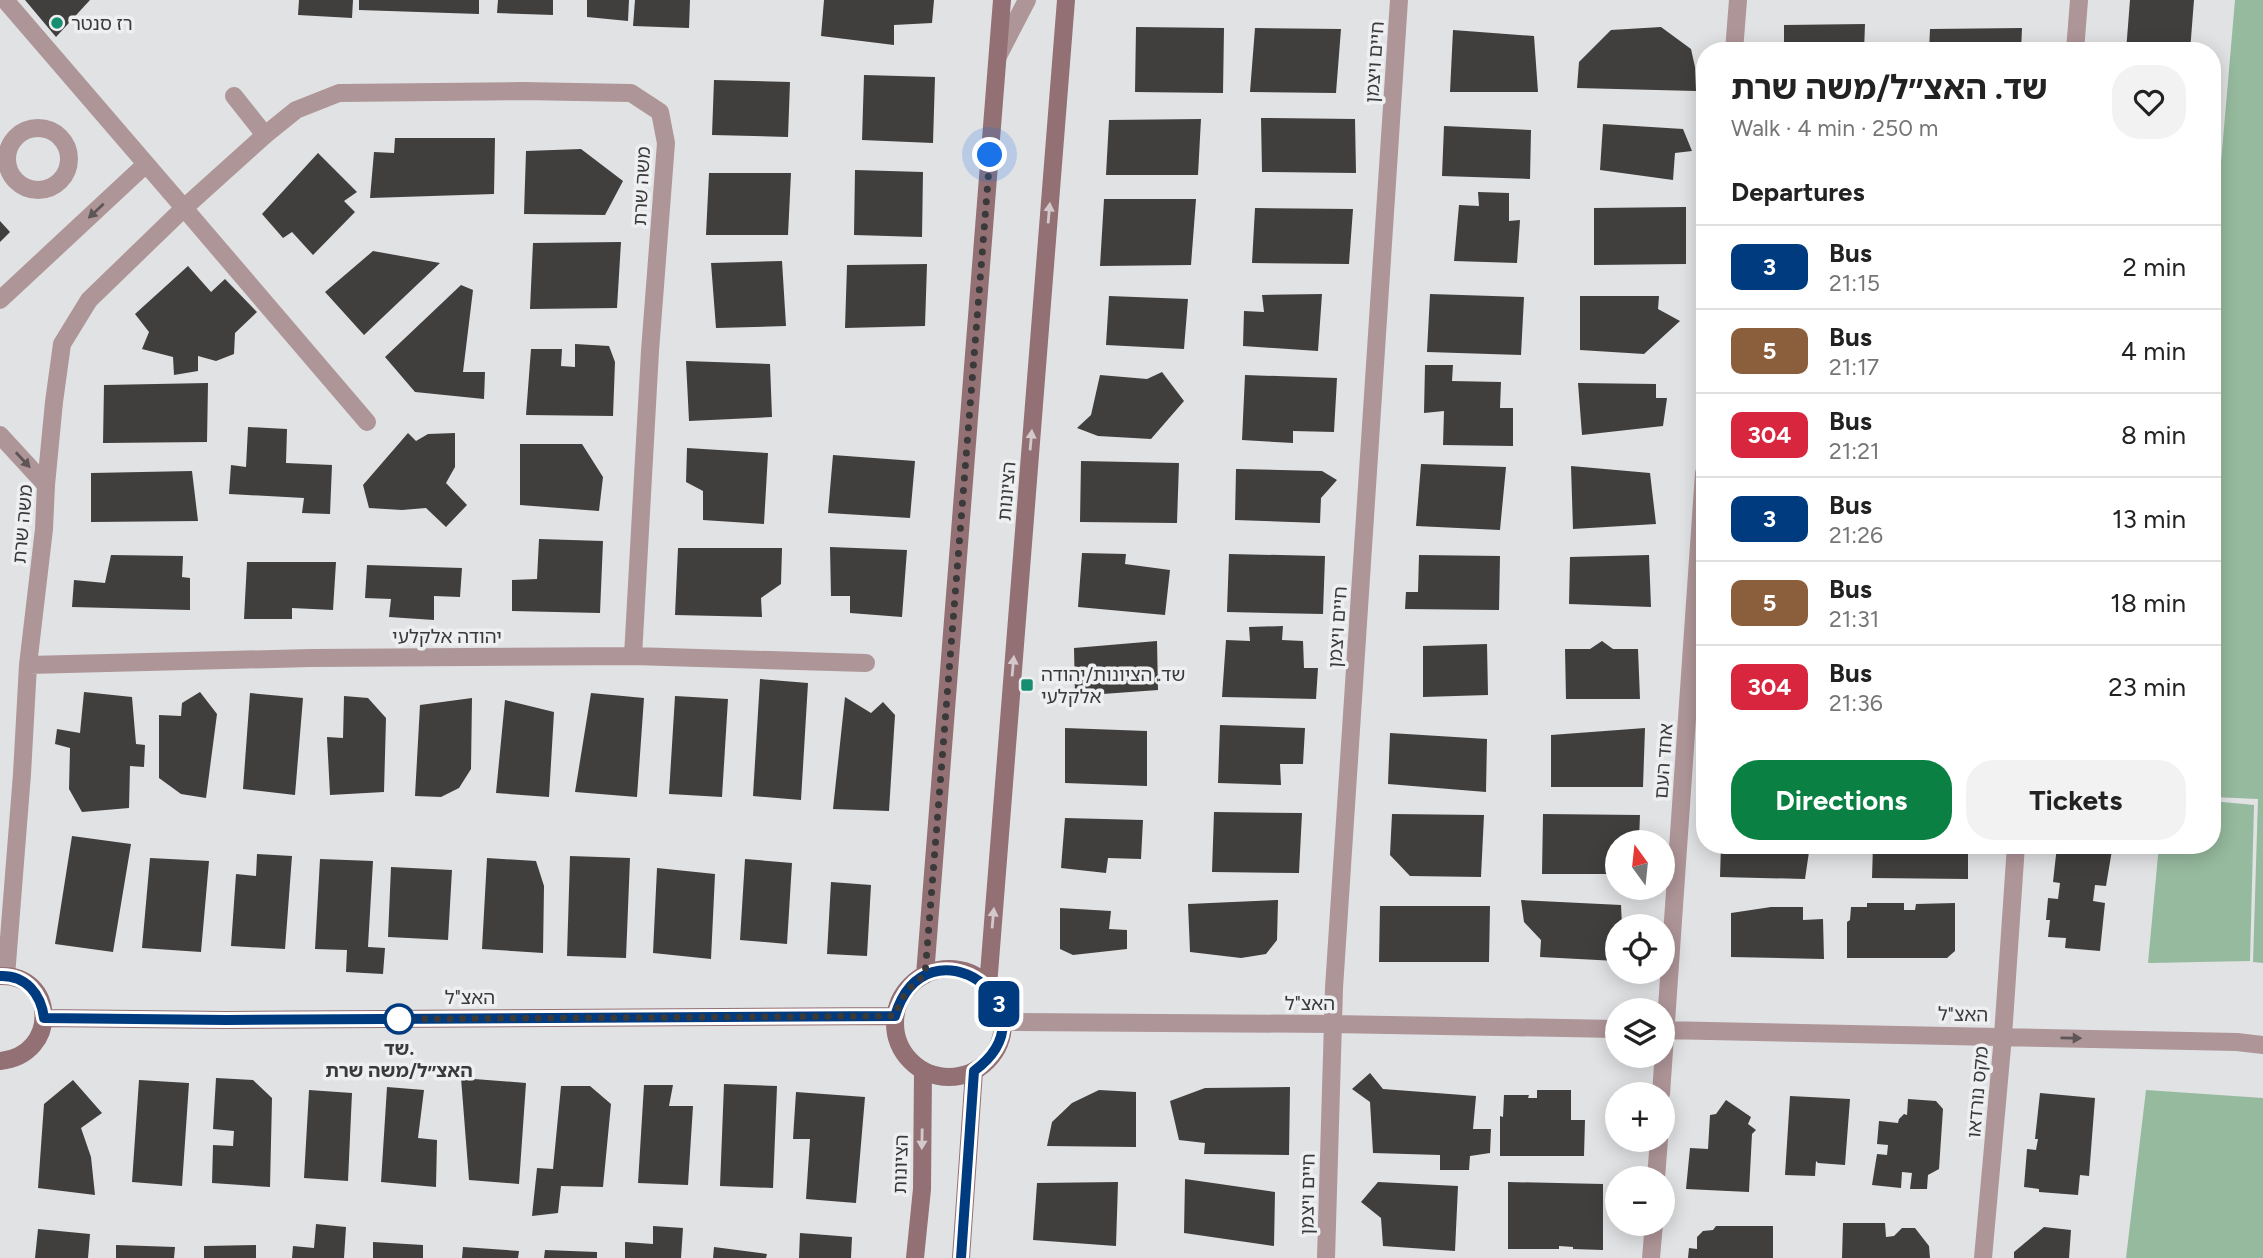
<!DOCTYPE html>
<meta charset="utf-8">
<style>
body{margin:0;font-family:Figtree,"Noto Sans Hebrew",sans-serif;background:#f2f2f2;color:#222;height:100vh;display:flex;flex-direction:column;font-size:26px;white-space:nowrap}
*{box-sizing:border-box;margin:0}
p{font-size:23px;color:#767676}
.icon{flex:none;width:38px;height:38px;fill:none;stroke:currentColor;stroke-width:2;stroke-linecap:round;stroke-linejoin:round}
.map{position:relative;flex:1;overflow:hidden}
.sheet{position:absolute;left:1696px;top:42px;width:525px;height:812px;display:flex;flex-direction:column;background:#fff;border-radius:28px;box-shadow:0 4px 18px #0003}
.sheet>*{flex:none}
.badge{padding:0 14px;border-radius:10px;font-size:24px;line-height:46px}
.needle{width:46px;rotate:345deg}
.controls{position:absolute;left:1605px;top:830px;display:grid;gap:14px}
.controls a{display:grid;place-items:center;width:70px;height:70px;border-radius:50%;background:#fff;box-shadow:0 4px 18px #0003;font-size:35px}
.you{position:absolute;width:35px;height:35px;margin:-18px;border:5px solid #fff;border-radius:50%;background:#1a73e8;box-shadow:0 0 0 10px #1a73e833}
.map>.badge{position:absolute;translate:-50% -50%;box-shadow:0 0 0 4px #fff}
h2{padding:0 35px;font-size:26px;line-height:63px}
.round{display:grid;place-items:center;flex:none;width:74px;height:74px;border-radius:28px;background:#f2f2f2}
.overview{display:flex;align-items:center;justify-content:space-between;height:119px;padding:0 35px}
h1{font-size:33px;font-weight:700;line-height:52px}
.primary-button{display:flex;gap:14px;margin-top:auto;padding:14px 35px}
.primary-button a{flex:1;height:80px;border-radius:28px;background:#0b8043;color:#fff;font-size:28px;font-weight:700;line-height:80px;text-align:center}
.primary-button a+a{background:#f2f2f2;color:#222}
ul{padding:0;list-style:none}
li{display:flex;align-items:center;gap:21px;height:84px;padding:0 35px;border-top:2px solid #e0e0e0}
li div{flex:1}
li b{display:block;font-size:26px}
li em{font-style:normal}
li .badge{min-width:77px;font-weight:700;text-align:center}
.map>svg:first-child{display:block}
.green{fill:#96ba9e}
.building{fill:#413f3e}
.lines{fill:none;stroke-linecap:round;stroke-linejoin:round}
.lane{stroke:#ae9598;stroke-width:18}
.street{stroke:#ae9598;stroke-width:18}
.secondary{stroke:#937074;stroke-width:18}
.oneway{fill:#5d5557}
.oneway2{fill:#d3c9cc}
.line-casing{stroke:#fff;stroke-width:16}
.line{stroke:#003b80;stroke-width:10}
.walk{stroke:#3a3a3b;stroke-width:7;stroke-dasharray:0 12.6}
.poi-dot{fill:#188e70;stroke:#eeeff1;stroke-width:2.5}
.stop-dot{fill:#fff;stroke:#003b80;stroke-width:3.5}
.labels{text-anchor:middle;stroke-width:7;stroke-linejoin:round;paint-order:stroke}
.poi-label{font-size:19px;fill:#3a3a3b;stroke:#eeeff1;text-anchor:start}
.street-label{font-size:19px;fill:#3a3a3b;stroke:#eeeff1}
.stop-label{font-size:19px;font-weight:bold;fill:#3a3a3b;stroke:#eeeff1}
</style>
<div class="map">
<svg width="2263" height="1258" viewBox="0 0 2263 1258">
<rect width="100%" height="100%" fill="#e1e2e4"/>
<path class="green" d="M2235 0H2263V963L2253 962 2258 799 2212 797V267Z
M2212 801 2254 805 2250 961 2148 963 2159 845H2212Z
M2146 1090 2263 1098V1258H2126Z"/>
<path class="building" d="M25 0H90L56 37Z
M299 0H353L352 18 298 15Z
M359 0H479V14L359 10Z
M498 0H553V15L497 13Z
M587 0H629L628 21 587 17Z
M635 0H690L689 28 633 26Z
M824 0H934L932 23 894 25V45L821 36Z
M2130 0H2194L2190 51H2126Z
M1865 24 1864 51H1784V25Z
M1136 27 1224 28 1223 93 1135 92Z
M1661 27 1691 49 1695 67 1696 91 1577 88 1579 62 1611 30Z
M1255 28 1341 29 1336 93 1250 92Z
M2022 28 2021 51H1929L1930 29Z
M1453 30 1534 36 1538 92H1450Z
M864 75 935 77 933 143 862 140Z
M714 80 790 82 788 137 712 135Z
M1261 118 1355 119 1356 173 1262 172Z
M1201 119 1198 175H1106L1109 120Z
M1603 124 1683 129 1692 151 1675 153 1673 180 1600 170Z
M1444 126 1531 130 1530 179 1442 176Z
M395 138H495L494 194 370 198 374 152 394 153Z
M581 149 623 181 605 215 524 214 526 151Z
M318 153 357 192 344 201 355 212 313 255 292 232 283 238 262 214Z
M855 170 923 172 922 237 854 235Z
M709 173H791L788 235H706Z
M1478 192 1509 193V221L1520 220 1517 263 1454 261 1459 205 1479 206Z
M1104 199H1196L1191 265 1100 266Z
M1686 207V264L1594 265V208Z
M1255 208 1353 209 1349 264 1252 263Z
M0 221 10 232 0 242Z
M621 242 617 308 530 309 533 243Z
M373 251 440 263 364 335 325 292Z
M782 261 786 326 716 328 711 263Z
M927 264 925 326 845 328 847 265Z
M188 266 211 292 225 279 257 312 235 333 234 354 216 361 198 356V371L174 375 173 357 142 349 149 332 135 314Z
M461 285 473 290 463 372H485L484 399 415 392 385 357Z
M1322 294 1318 351 1243 346 1244 311 1264 312 1262 295Z
M1430 294 1524 297 1521 355 1427 352Z
M1109 296 1188 299 1184 349 1106 345Z
M1580 296H1659L1658 309 1680 321 1644 354 1580 350Z
M575 344 609 346 615 362 613 416 526 415 531 349H562L561 366 575 367Z
M686 361 770 364 772 417 689 421Z
M1425 365H1453L1452 381 1501 382 1500 408H1513V446L1443 445 1444 411 1424 413Z
M1162 372 1184 401 1151 439 1098 436 1077 428 1091 415 1100 375 1147 379Z
M1245 375 1337 378 1334 432 1293 431V443L1242 440Z
M208 383 207 442 103 443 104 385Z
M1578 383 1656 384V398H1667L1663 426 1582 435Z
M248 427 287 429 286 463 332 465 330 514 302 513 304 498 229 494 231 465 246 467Z
M408 433 416 441 428 434 455 433V467L446 483 467 505 446 527 426 508 402 510 369 508 363 485Z
M520 444H582L603 477 599 511 520 505Z
M687 448 768 453 764 524 703 520V491L686 482Z
M833 455 915 461 910 518 828 513Z
M1081 461 1179 463 1177 523 1080 522Z
M1421 464 1506 467 1500 530 1416 526Z
M1571 466 1650 473 1656 524 1573 529Z
M1236 469 1322 471 1337 480 1321 498 1320 523 1235 520Z
M192 471 198 521 91 522V473Z
M539 539 603 541 600 613 512 611V580L537 579Z
M830 547 907 550 902 617 850 613V596H831Z
M678 548H782L781 584 761 598 762 617 675 615Z
M1082 553 1126 554 1125 564 1170 570 1165 615 1078 607Z
M1229 554 1325 556 1323 614 1227 612Z
M111 555 183 556 182 577 190 578V610L72 607 74 580 105 583Z
M1419 555 1500 556 1499 610 1405 609 1406 592H1418Z
M1649 555 1651 607 1569 604 1570 557Z
M247 562H336L333 610 292 608V619H244Z
M367 565 462 568 460 597 434 596V620L389 617 391 599 365 598Z
M1283 626 1282 640 1303 641 1304 668H1318L1316 699 1222 697 1226 640 1250 641 1249 627Z
M1157 641 1158 690 1075 696 1074 648Z
M1602 641 1613 649H1638L1640 699H1566L1565 649H1590Z
M1487 644 1488 695 1423 697V646Z
M760 679 808 683 801 800 753 796Z
M84 692 132 697 136 744 145 745 144 767 130 766 129 808 82 812 69 789 70 748 55 744 57 729 80 733Z
M200 692 217 714 206 798 181 794 159 778V715L181 716 182 703Z
M250 693 303 698 295 795 243 789Z
M591 693 644 698 637 797 575 792Z
M344 696 368 698 386 718 384 792 330 795 327 737 343 738Z
M675 696 728 699 722 797 669 794Z
M845 697 871 713 883 702 895 715 889 811 833 809Z
M472 698 471 769 459 788 441 797 415 796 420 705Z
M505 700 554 712 549 797 496 793Z
M1220 725 1305 728 1303 764H1280L1281 785 1218 783Z
M1065 728 1147 731V786L1065 783Z
M1645 728 1643 787H1551V735Z
M1390 733 1487 739 1486 792 1388 784Z
M1214 812 1302 813 1299 873 1212 872Z
M1392 814 1484 815 1481 877 1410 876 1390 855Z
M1543 814 1640 815 1639 839 1617 842V874H1542Z
M1065 818 1143 820 1141 859 1108 858 1106 873 1061 868Z
M72 836 131 844 113 952 55 944Z
M1721 845H1810L1805 879 1720 877Z
M1873 845H1968V879L1872 878Z
M2057 846 2112 850 2106 886 2095 885 2093 901 2105 903 2100 951 2065 948 2066 938 2048 937 2050 920H2046L2048 898 2058 899 2060 883 2053 882Z
M257 854 292 856 285 949 231 946 236 874 256 876Z
M570 856 630 858 626 958 567 956Z
M150 858 209 861 201 952 142 948Z
M487 858 536 861 544 886 543 953 482 949Z
M320 859 373 861 368 947 385 948 383 974 346 972 347 950 315 949Z
M745 859 792 863 787 944 740 940Z
M391 867 452 870 448 940 388 937Z
M657 868 715 874 711 959 653 953Z
M831 882 871 885 867 956 827 954Z
M1278 900 1277 940 1266 954 1241 958 1190 952 1188 904Z
M1521 900 1621 905 1622 926H1617V961L1540 957 1541 940 1524 922Z
M1867 903H1904V910H1915L1916 904 1955 903V951L1947 958H1847V922L1850 920 1851 907H1867Z
M1380 906H1490L1489 962H1379Z
M1771 907H1803V920L1823 919 1824 959 1731 957V913Z
M1060 908 1111 911 1109 929 1127 930V949L1073 955 1060 949Z
M1370 1073 1383 1089 1476 1096 1473 1129H1491L1490 1153 1470 1156 1469 1170H1440V1155L1373 1153 1370 1102 1352 1089Z
M216 1078 253 1080 272 1098 270 1187 212 1183 213 1145 233 1146 234 1131 213 1129Z
M461 1078 526 1083 519 1184 469 1180Z
M73 1080 102 1113 81 1128 91 1157 95 1195 38 1188 44 1104Z
M139 1080 189 1083 182 1186 132 1182Z
M724 1084 777 1086 773 1188 720 1186Z
M644 1085H673L669 1106H693L688 1185 638 1183Z
M561 1086H590L611 1104 603 1187 561 1186 558 1213 532 1216 537 1168 553 1169Z
M387 1087 424 1090 418 1138 437 1140 436 1187 381 1182Z
M1290 1087 1289 1155 1204 1154 1205 1143 1179 1140 1170 1101 1205 1088Z
M309 1090 352 1093 348 1181 304 1178Z
M1099 1090 1136 1092V1147L1047 1146 1052 1122 1072 1103Z
M1537 1090H1571V1120H1585L1584 1156H1500V1116L1503 1117 1504 1095H1529L1528 1098H1537Z
M796 1092 865 1097 856 1203 806 1199 810 1139H793Z
M2040 1093 2095 1098 2089 1176 2080 1175 2078 1195 2039 1192V1189L2024 1187 2027 1149 2036 1150 2038 1139H2035Z
M1790 1096 1850 1099 1845 1165 1818 1163 1816 1161 1815 1176 1785 1175Z
M1908 1099 1936 1101 1943 1109 1939 1169 1928 1175 1927 1189H1910L1912 1173 1902 1172 1901 1188 1872 1185 1877 1154 1887 1155 1888 1145 1877 1144 1879 1121 1898 1123 1899 1119 1904 1114 1907 1115Z
M1726 1100 1751 1117 1748 1124 1756 1130 1752 1134 1749 1192 1686 1189 1690 1148 1708 1149 1710 1115 1716 1114Z
M1185 1179 1275 1192 1274 1246 1184 1233Z
M1118 1182 1116 1246 1033 1240 1037 1183Z
M1378 1182 1458 1186 1455 1251 1383 1246 1381 1218 1361 1202Z
M1508 1182 1603 1184V1250L1573 1249V1247L1559 1246V1249H1508Z
M1843 1223H1885L1886 1237 1894 1236 1902 1228H1915L1929 1246 1930 1258H1842Z
M316 1224 346 1227 344 1258H292L293 1246 314 1248Z
M653 1226 683 1228 681 1258H625V1242L653 1244Z
M1716 1226H1773V1258H1688L1689 1248 1697 1249V1237L1703 1231 1713 1230Z
M2044 1227 2071 1230 2069 1258H2014V1252Z
M38 1229 90 1234 88 1258H35Z
M800 1233 852 1237 851 1258H799Z
M373 1242 423 1245V1258H373Z
M116 1245 175 1247 174 1258H116Z
M256 1245V1258H204V1246Z
M463 1247 519 1251 518 1258H462Z
M714 1247 767 1254 766 1258H713Z
M545 1250 597 1252V1258H544Z"/>
<g class="lines">
<path class="lane" d="M5 0 184 208
M234 96 265 135
M7 159a31 31 0 1 1 62 0a31 31 0 1 1-62 0Z
M0 300 146 164
M0 435 46 485"/>
<path class="street" d="M1734 51 1738 0
M2075 51 2079 0
M998 56 1027 0
M184 208 367 422
M28 665 311 658 633 656 866 663
M6 976 22 774 28 665 44 529 46 485 54 402 62 344 89 300 184 208 265 135 296 110 339 93 522 91 631 93 660 112 666 143 650 351 633 656
M1003 1022 1332 1024 1617 1029
M1662 1030 2237 1042 2263 1045
M1661 1094 1704 473
M1656 1178 1659 1139
M1326 1258 1334 988 1399 0
M1651 1258 1654 1223
M1983 1258 2003 1036 2016 845"/>
<path class="secondary" d="M895 1023a54 54 0 1 1 108 0a54 54 0 1 1-108 0Z
M925 975 1002 0
M0 976C56 973 60 1055 0 1061
M988 986 1066 0
M44 1018 226 1020 895 1016
M915 1258 922 1189 923 1071
M961 1258 974 1071"/>
</g>
<defs><path id="oneway-solid" d="M-6-.8H1V-3.2L6.5 0L1 3.2V.8H-6Z" transform="scale(1.75)"/></defs>
<g class="oneway">
<use href="#oneway-solid" transform="translate(96 211) rotate(137)"/>
<use href="#oneway-solid" transform="translate(23 460) rotate(47)"/>
<use href="#oneway-solid" transform="translate(2071 1038) rotate(1)"/>
</g>
<g class="oneway2">
<use href="#oneway-solid" transform="translate(1049 213) rotate(-85)"/>
<use href="#oneway-solid" transform="translate(1031 440) rotate(-85)"/>
<use href="#oneway-solid" transform="translate(1013 666) rotate(-85)"/>
<use href="#oneway-solid" transform="translate(993 918) rotate(-85)"/>
<use href="#oneway-solid" transform="translate(922 1139) rotate(91)"/>
</g>
<g class="lines">
<defs>
<path id="line" d="M0 976C26 975 41 994 44 1018L226 1020 895 1016C926 913 1061 1007 974 1071L961 1258"/>
</defs>
<use href="#line" class="line-casing"/>
<use href="#line" class="line"/>
<path class="walk" d="M399 1019H393L895 1016C901 997 909 986 925 975L990 155"/>
</g>
<g class="poi-dot">
<circle cx="57" cy="23" r="7"/>
<rect x="1020" y="678" width="14" height="14" rx="3.5"/>
</g>
<circle class="stop-dot" cx="399" cy="1019" r="14"/>
<g class="labels">
<g class="poi-label">
<text x="71" y="30">רז סנטר</text>
<text x="1041" y="681">שד. הציונות/יהודה<tspan x="1041" dy="22">אלקלעי</tspan></text>
</g>
<g class="street-label">
<text transform="translate(1374 62) rotate(-86)" y="7">חיים ויצמן</text>
<text transform="translate(641 186) rotate(-87)" y="7">משה שרת</text>
<text transform="translate(1006 491) rotate(-85)" y="7">הציונות</text>
<text transform="translate(22 524) rotate(-85)" y="7">משה שרת</text>
<text transform="translate(1337 627) rotate(-86)" y="7">חיים ויצמן</text>
<text x="447" y="643">יהודה אלקלעי</text>
<text transform="translate(1663 761) rotate(-86)" y="7">אחד העם</text>
<text x="470" y="1004">האצ"ל</text>
<text x="1310" y="1010">האצ"ל</text>
<text transform="translate(1963 1014) rotate(1)" y="7">האצ"ל</text>
<text transform="translate(1977 1092) rotate(-85)" y="7">מקס נורדאו</text>
<text transform="translate(900 1164) rotate(-88)" y="7">הציונות</text>
<text transform="translate(1307 1194) rotate(-89)" y="7">חיים ויצמן</text>
</g>
<g class="stop-label">
<text x="399" y="1055">שד.<tspan x="399" dy="22">האצ״ל/משה שרת</tspan></text>
</g>
</g>
</svg>
<div class="controls">
<a><svg class="needle" viewBox="-14 -14 28 28"><path d="M0-13l5 13h-10z" fill="#e53935"/><path d="M0 13l5-13h-10z" fill="#767676"/></svg></a>
<a><svg class="icon" aria-label="locate" viewBox="0 0 24 24"><circle cx="12" cy="12" r="6"/><path d="M12 2v4M12 18v4M2 12h4M18 12h4"/></svg></a>
<a><svg class="icon" aria-label="layers" viewBox="0 0 24 24"><path d="M12 4l9 5-9 5-9-5zM3 14l9 5 9-5"/></svg></a>
<a>+</a>
<a>−</a>
</div>
<div class="you" style="left:990px;top:155px"></div>
<b class="badge" style="left:999px;top:1004px;background:#003b80;color:#fff">3</b>
<section class="sheet">
<div class="overview"><div><h1>שד. האצ״ל/משה שרת</h1><p>Walk · 4 min · 250 m</p></div><a class="round"><svg class="icon" aria-label="heart" viewBox="0 0 24 24"><path d="M12 20l-8-8c-3-5 5-10 8-4 3-6 11-1 8 4z"/></svg></a></div>
<h2>Departures</h2>
<ul>
<li><span class="badge" style="background:#003b80;color:#fff">3</span><div><b>Bus</b><p>21:15</p></div><em>2 min</em></li>
<li><span class="badge" style="background:#8b5e3c;color:#fff">5</span><div><b>Bus</b><p>21:17</p></div><em>4 min</em></li>
<li><span class="badge" style="background:#d7263d;color:#fff">304</span><div><b>Bus</b><p>21:21</p></div><em>8 min</em></li>
<li><span class="badge" style="background:#003b80;color:#fff">3</span><div><b>Bus</b><p>21:26</p></div><em>13 min</em></li>
<li><span class="badge" style="background:#8b5e3c;color:#fff">5</span><div><b>Bus</b><p>21:31</p></div><em>18 min</em></li>
<li><span class="badge" style="background:#d7263d;color:#fff">304</span><div><b>Bus</b><p>21:36</p></div><em>23 min</em></li>
</ul>
<div class="primary-button"><a>Directions</a><a>Tickets</a></div>
</section>
</div>
